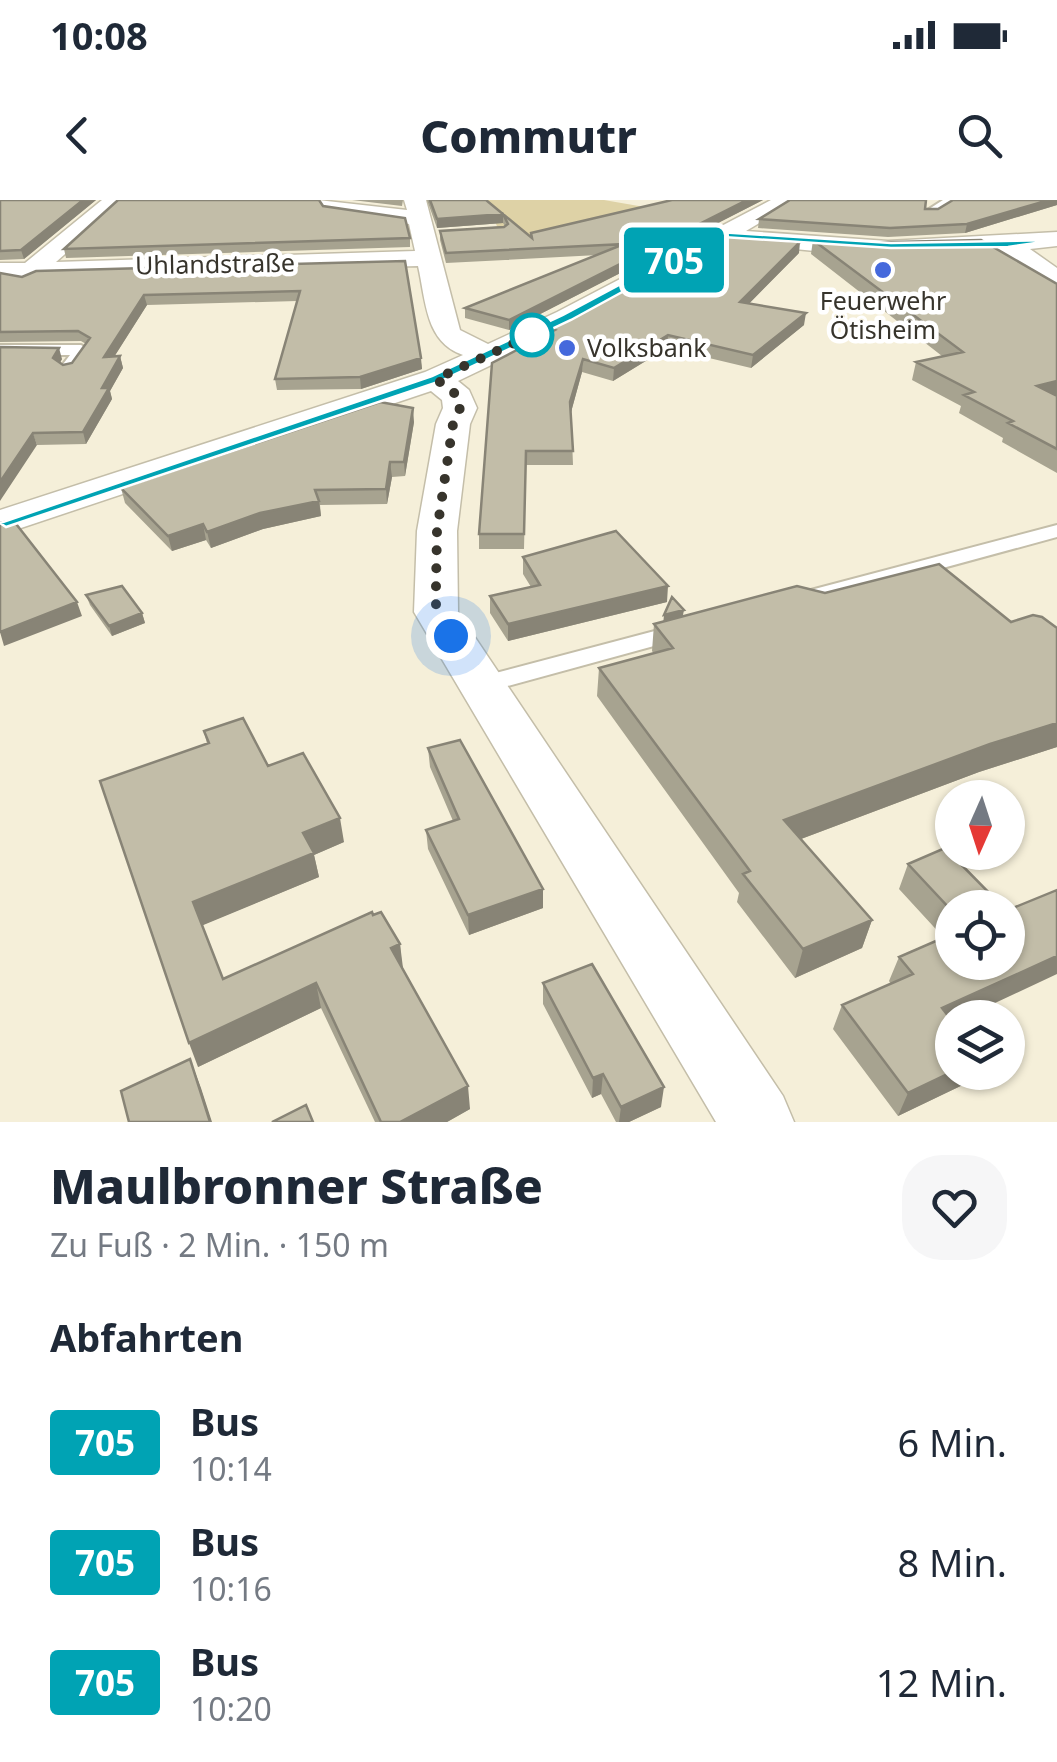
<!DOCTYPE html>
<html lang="de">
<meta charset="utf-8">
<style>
body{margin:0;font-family:"Noto Sans",sans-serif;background:#f6f6f7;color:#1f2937;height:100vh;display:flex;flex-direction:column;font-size:38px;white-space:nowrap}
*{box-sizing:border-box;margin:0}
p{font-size:32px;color:#747a83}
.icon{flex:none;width:55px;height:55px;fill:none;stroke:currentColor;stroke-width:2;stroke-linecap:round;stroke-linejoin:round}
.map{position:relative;height:922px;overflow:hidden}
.sheet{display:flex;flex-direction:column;background:#fff;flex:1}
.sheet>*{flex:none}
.badge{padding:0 20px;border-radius:8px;font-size:35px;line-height:65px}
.needle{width:65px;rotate:183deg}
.tools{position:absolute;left:935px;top:580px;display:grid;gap:20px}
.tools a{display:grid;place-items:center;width:90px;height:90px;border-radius:50%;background:#fff;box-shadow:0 2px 8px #0004;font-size:50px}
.you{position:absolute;width:50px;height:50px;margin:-25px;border:8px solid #fff;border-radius:50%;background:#1a73e8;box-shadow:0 0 0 15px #1a73e833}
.map>.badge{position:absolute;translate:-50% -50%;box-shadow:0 0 0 5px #fff}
h2{padding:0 50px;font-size:38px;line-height:90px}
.round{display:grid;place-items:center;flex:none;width:105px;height:105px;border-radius:40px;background:#f6f6f7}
.headline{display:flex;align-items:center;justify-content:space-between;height:170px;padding:0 50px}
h1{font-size:48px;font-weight:800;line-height:75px}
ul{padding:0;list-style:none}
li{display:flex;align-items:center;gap:30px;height:120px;padding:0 50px}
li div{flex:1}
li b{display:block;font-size:38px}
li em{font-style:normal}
li .badge{min-width:110px;font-weight:700;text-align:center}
.status{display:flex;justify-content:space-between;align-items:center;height:70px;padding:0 50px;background:#fff;direction:ltr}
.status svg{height:28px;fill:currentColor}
header{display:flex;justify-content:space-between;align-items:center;height:130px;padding:0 50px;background:#fff;font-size:45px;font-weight:800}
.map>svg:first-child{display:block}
.green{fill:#ded2a6}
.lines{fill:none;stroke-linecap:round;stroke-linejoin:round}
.service-casing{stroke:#c4bea9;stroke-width:4}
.minor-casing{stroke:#c4bea9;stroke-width:3}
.service{fill:#fff;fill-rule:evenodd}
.minor{fill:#fff;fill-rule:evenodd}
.wall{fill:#a7a390}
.shaded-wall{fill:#888476}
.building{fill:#c2bda8;stroke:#888476;stroke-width:2.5}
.line{fill:#00a3b4;stroke:#fff;stroke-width:2.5}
.walk{stroke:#37342c;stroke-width:10;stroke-dasharray:0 18}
.poi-dot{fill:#4569dc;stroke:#fff;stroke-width:4}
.stop-dot{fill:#fff;stroke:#00a3b4;stroke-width:5}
.labels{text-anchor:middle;stroke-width:9;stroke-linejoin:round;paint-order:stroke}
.far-street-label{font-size:25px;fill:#37342c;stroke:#fff}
.far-poi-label{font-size:25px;fill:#37342c;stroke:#fff}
</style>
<div class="status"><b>10:08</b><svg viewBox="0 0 49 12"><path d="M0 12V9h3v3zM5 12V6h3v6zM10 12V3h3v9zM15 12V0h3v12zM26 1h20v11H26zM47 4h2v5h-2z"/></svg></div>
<header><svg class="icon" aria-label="back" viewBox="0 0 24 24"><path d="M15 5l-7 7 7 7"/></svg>Commutr<svg class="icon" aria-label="search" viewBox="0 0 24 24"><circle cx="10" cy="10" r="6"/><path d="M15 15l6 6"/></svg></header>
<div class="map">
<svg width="1057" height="922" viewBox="0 0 1057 922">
<rect width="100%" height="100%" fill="#f5efd9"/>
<path class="green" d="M479 0H604L656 9 503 41 492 14Z"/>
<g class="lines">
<defs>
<path id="service" d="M943 0H957L934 15H926V11Z
M0 145H81L89 150 74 171 68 173 60 168 70 155H0Z
M1057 325V337L796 408 784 401 788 396Z
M685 423 697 430 694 435 482 493 469 485 473 479Z"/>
<path id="minor" d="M102 0H126L56 62 415 51 409 24 336 14 325 11 318 0 407 10 404 0H426L460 130 488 144 557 112 771 0H798L746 31 888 41 1057 32V46L1030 49 1057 68V88L1048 85 1002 51 845 54 726 42 577 124 458 181 469 190 477 208 470 224 457 331 458 412 783 896 794 922H716L414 412 417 331 436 224 443 208 442 200 431 191 0 335V310L425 172 463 155C425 142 426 101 418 66L38 77 26 83 0 79V63H25Z"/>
</defs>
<use href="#service" class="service-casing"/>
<use href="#minor" class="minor-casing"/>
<use href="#service" class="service"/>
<use href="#minor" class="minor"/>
</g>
<path class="wall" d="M0 0H96L24 59 0 60Z
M352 0H403L402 6Z
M427 0H486L531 37 672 0H763L509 130 465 118V108L598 55 446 63 440 40V31L505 26 503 23 437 28Z
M1057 0V5L965 33 888 37 758 28 759 19 925 7V9H938Z
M323 6 410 38V47L66 58 64 49Z
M813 40 1057 84V273L1002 242 1003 238 959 213 961 206 912 180 916 162 942 156 811 54Z
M799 53 749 103 804 125 751 168 667 148 613 181 582 172 571 212 573 265H526L524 349H479V334L550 128Z
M405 61 422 169 361 189 277 190 275 179 297 101 147 105 114 157 120 156 123 168 110 191 112 199 86 244 37 245 0 147 62 159 60 163 63 165 72 163 86 144 81 141 0 142V73L22 77Z
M414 222 405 276 392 277 387 304 320 305 321 316 263 329 211 348 206 340 172 351 125 303 121 288Z
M523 357 667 402 508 441 490 413V396L531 387 523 374Z
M825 393 1057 428V547L979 572 801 639 872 720 862 748 795 778 737 702 739 693 597 496 599 468 654 454 652 451 654 424 664 421V415L683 416Z
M86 395 142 413 145 423 112 436 90 405Z
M204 531 268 566 344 642 314 655 319 677 202 725 223 779 400 744 402 769 470 909 447 922H375L321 808 198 867 207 544Z
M428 548 543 708 469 735 428 649 426 630 453 621 430 567Z
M908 664 952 708V818L971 881 898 916 833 829 842 805 891 784 889 781 899 757 944 738 899 689Z
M543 783 661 907 629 922H616L601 894 592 898 543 804Z"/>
<path class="shaded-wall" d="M83 0H96L24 59 21 50Z
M747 0H763L509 130V120Z
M1049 0H1057V5L965 33 967 24Z
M503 14V23L437 28V19Z
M800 42 799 53 739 114 740 102Z
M144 95 147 105 107 168 104 157Z
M806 113 804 125 751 168 753 155Z
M668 135 667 148 613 181 614 168Z
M59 148 62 159 56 169 53 158Z
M120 156 123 168 110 191 112 199 86 244 83 232 102 188Z
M421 158 422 169 361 189 360 177Z
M583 159 582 172 570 216V202Z
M1057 181V198L1037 186Z
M413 208 414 222 405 276 404 262Z
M33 233 37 245 0 301V282Z
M390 262 392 277 387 304 386 289Z
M319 301 321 316 263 329 211 348 207 332 260 313Z
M203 324 206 340 172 351 168 336Z
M668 386 667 402 508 441V424Z
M77 402 82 416 4 446 0 432Z
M684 410 682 420 663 425 664 415Z
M142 413 145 423 112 436 109 426Z
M1057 523V547L979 572 777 648 784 620 990 544Z
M340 618 344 642 314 655 319 677 201 726 193 702 303 633Z
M543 689V708L469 735 468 715Z
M872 720 862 748 795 778 803 749Z
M400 744 403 768 394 772 391 748Z
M1057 756V774L963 818H952V822L942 808Z
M316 783 321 808 198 867 189 843Z
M190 859 201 888 212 922H210Z
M952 872H975L971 881 898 916 908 893Z
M603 874 601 894 592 898 593 878Z
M468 886 470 909 447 922H400Z
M664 887 661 907 629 922H619L621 907Z"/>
<path class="building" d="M0 0H83L21 50 0 51Z
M118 0H319L323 6 405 18 410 38 64 49Z
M430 0H486L532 38 531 33 672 0H747L509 120 465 108 624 44 446 53 440 31 504 27 508 24 503 14 437 19Z
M790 0H926L925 9H938L953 0H1049L967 24 890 28 759 19Z
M728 35 800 42 740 102 806 113 753 155 668 135 614 168 583 159 570 202 573 251H526L524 334H479L492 163 555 130 550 128Z
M813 40 848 43 981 40 1057 84V181L1037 186 1057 196V249L1008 223 1013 221 964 195 974 192 916 162 963 152Z
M405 61 421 158 360 177 275 179 300 91 144 95 104 157 120 156 102 188H109L83 232 33 233 0 282V147L59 148 53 158 63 165 72 163 90 138 78 131 0 132V73L22 77 36 71Z
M380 202 413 208 404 262H390L386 289 315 290 319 301 260 313 207 332 203 324 168 336 121 288Z
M13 320 77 402 0 432V323Z
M616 331 668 386 508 424 490 396 540 385 523 357Z
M939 364 1011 422 1033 415 1042 417 1057 428V523L990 544 784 620 872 720 803 749 743 674 750 671 599 468 673 448 654 424 797 386 825 393Z
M122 386 142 413 109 426 86 395Z
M672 397 684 410 664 415Z
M243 518 268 566 303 553 340 618 303 633 314 653 193 702 223 779 372 712 373 715 381 712 400 744 391 748 468 886 400 922H381L316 783 189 843 100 581 209 543 204 531Z
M460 540 543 689 468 715 426 630 459 619 428 548Z
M945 648 1004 708H952V711L908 664Z
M1057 690V756L942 808 952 821V872L908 893 842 805 913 774 899 757 952 734V762H1008V710Z
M592 764 664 887 621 907 603 874 593 878 543 783Z
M190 859 210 922H129L121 891Z
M306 905 313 922H272Z"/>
<path class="line" d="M718 32 891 43 1057 40 1008 47 891 48 723 37 571 120 441 181 6 327 0 323 432 176 563 115Z"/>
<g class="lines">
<path class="walk" d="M451 436 436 412V385L437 331 453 224 460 208 458 196 436 179 532 135"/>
</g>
<g class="poi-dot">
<circle cx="883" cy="70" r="10"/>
<circle cx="567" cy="148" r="10"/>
</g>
<circle class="stop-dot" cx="532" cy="135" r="20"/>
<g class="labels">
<g class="far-street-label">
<text transform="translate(215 64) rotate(-1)" y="9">Uhlandstraße</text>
</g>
<g class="far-poi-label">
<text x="883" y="110">Feuerwehr<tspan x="883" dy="29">Ötisheim</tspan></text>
<text x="587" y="157" text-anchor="start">Volksbank</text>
</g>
</g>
</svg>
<div class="tools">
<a><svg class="needle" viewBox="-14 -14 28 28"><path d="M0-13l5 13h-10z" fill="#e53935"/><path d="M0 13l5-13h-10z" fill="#747a83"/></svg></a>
<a><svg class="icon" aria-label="locate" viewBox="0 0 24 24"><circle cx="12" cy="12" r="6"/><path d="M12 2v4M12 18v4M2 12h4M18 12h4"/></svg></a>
<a><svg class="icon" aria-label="layers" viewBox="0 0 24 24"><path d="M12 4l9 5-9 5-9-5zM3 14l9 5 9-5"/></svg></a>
</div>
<div class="you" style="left:451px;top:436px"></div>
<b class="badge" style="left:674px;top:60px;background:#00a3b4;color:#fff">705</b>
</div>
<section class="sheet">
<div class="headline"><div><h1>Maulbronner Straße</h1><p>Zu Fuß · 2 Min. · 150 m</p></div><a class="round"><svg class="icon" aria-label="heart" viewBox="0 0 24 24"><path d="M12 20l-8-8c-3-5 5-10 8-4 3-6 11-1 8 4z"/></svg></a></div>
<h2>Abfahrten</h2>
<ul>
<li><span class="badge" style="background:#00a3b4;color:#fff">705</span><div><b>Bus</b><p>10:14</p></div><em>6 Min.</em></li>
<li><span class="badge" style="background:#00a3b4;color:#fff">705</span><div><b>Bus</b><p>10:16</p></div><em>8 Min.</em></li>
<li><span class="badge" style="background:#00a3b4;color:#fff">705</span><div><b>Bus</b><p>10:20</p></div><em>12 Min.</em></li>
</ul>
</section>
